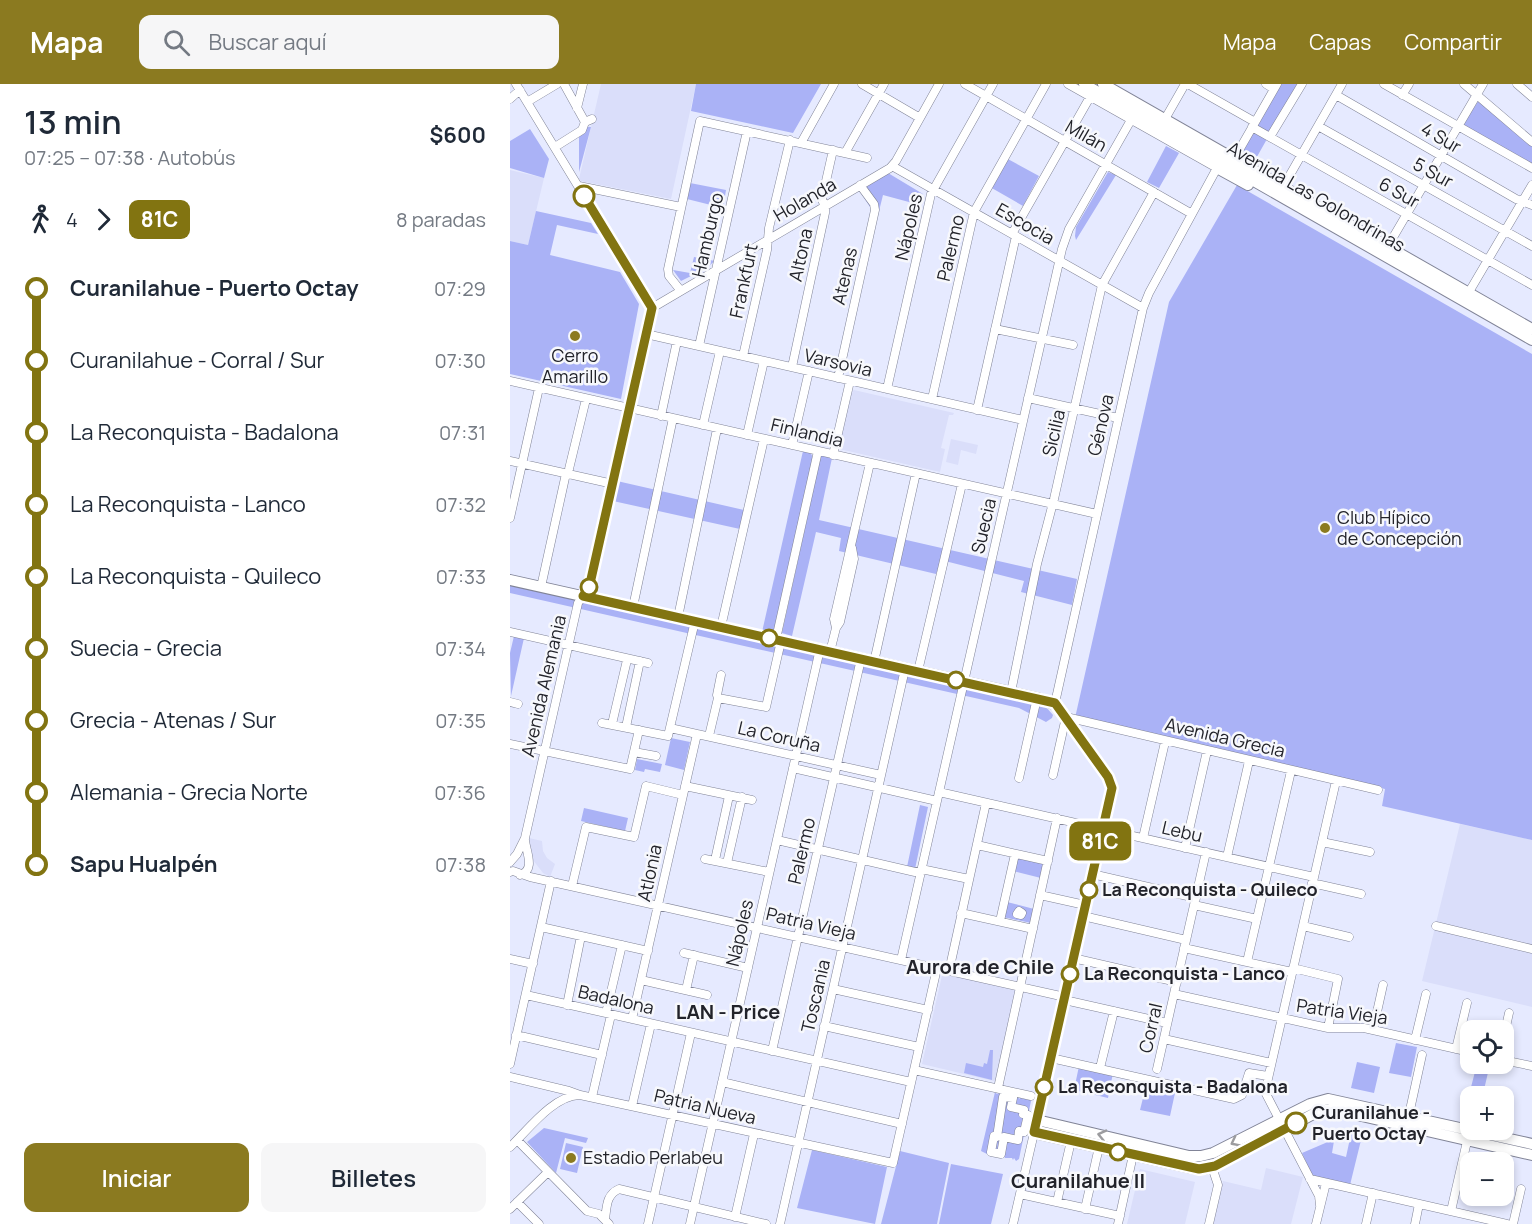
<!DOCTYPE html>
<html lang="es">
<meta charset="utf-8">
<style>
body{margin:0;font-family:Manrope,sans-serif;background:#f6f6f7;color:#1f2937;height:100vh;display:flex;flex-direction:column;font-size:22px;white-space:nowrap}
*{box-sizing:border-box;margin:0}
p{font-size:20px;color:#747a83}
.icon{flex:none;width:33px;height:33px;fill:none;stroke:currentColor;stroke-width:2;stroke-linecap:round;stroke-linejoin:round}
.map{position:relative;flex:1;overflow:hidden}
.sheet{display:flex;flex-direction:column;background:#fff;width:510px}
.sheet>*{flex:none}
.badge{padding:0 12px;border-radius:9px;font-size:21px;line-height:39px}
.tools{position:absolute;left:950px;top:936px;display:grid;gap:12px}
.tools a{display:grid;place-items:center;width:54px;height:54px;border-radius:12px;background:#fff;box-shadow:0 3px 9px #0003;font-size:30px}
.map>.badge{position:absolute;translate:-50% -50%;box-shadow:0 0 0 3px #fff}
.legs{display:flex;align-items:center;gap:9px;height:66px;padding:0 24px;font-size:20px}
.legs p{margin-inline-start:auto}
.summary{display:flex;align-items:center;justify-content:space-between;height:102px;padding:0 24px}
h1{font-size:33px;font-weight:600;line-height:45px}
.primary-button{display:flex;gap:12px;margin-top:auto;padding:12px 24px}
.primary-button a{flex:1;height:69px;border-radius:12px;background:#8b7a20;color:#fff;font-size:24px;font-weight:600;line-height:69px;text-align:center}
.primary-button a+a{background:#f6f6f7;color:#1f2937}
ul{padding:0 24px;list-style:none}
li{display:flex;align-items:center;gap:21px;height:72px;font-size:22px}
li i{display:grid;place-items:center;width:9px;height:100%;margin:0 8px;background:currentColor}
li i::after{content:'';width:15px;height:15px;margin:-8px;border:4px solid;border-radius:50%;background:#fff}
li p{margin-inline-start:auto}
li:first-child i{background:linear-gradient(#0000 50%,currentColor 0)}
li:last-child i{background:linear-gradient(currentColor 50%,#0000 0)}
header{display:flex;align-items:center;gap:36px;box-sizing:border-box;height:84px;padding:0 30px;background:#8b7a20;color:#fff}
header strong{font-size:28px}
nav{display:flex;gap:33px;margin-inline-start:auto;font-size:21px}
.search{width:420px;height:54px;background:#f6f6f7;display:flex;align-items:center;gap:15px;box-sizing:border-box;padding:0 21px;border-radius:12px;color:#747a83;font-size:22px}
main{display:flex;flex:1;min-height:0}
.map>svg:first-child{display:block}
.built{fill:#dadefa}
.green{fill:#aab2f6}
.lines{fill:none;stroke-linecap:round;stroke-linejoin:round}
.minor-casing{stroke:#818497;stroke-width:9}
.major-casing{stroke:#818497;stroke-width:12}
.minor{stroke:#fff;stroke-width:8}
.major{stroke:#fff;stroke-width:10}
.oneway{stroke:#9c9c9f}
.line-1-casing{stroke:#fff;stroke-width:14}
.line-1{stroke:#827411;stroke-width:9}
.stop-1-dot{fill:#fff;stroke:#827411;stroke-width:3}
.poi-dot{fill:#8b7a20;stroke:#f7f8fc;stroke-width:2}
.labels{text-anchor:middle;stroke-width:5;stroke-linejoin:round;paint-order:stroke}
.street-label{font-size:18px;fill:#22232a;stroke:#f7f8fc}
.poi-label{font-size:18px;fill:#22232a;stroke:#f7f8fc;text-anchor:start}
.stop-label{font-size:18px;font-weight:bold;fill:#22232a;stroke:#f7f8fc;text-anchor:start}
.neighbourhood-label{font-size:20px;font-weight:bold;fill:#22232a;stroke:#f7f8fc}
</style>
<header>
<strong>Mapa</strong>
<div class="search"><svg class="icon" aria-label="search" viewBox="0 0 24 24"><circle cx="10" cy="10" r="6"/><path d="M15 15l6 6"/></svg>Buscar aquí</div>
<nav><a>Mapa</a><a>Capas</a><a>Compartir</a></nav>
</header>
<main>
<section class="sheet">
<div class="summary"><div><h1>13 min</h1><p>07:25 – 07:38 · Autobús</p></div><b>$600</b></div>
<div class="legs"><svg class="icon" aria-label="walk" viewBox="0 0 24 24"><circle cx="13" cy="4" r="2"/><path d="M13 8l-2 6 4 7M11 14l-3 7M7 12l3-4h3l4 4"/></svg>4<svg class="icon" aria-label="forward" viewBox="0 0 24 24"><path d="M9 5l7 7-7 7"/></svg><b class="badge" style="background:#827411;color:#fff">81C</b><p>8 paradas</p></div>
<ul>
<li><i style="color:#827411"></i><b>Curanilahue - Puerto Octay</b><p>07:29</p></li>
<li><i style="color:#827411"></i><span>Curanilahue - Corral / Sur</span><p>07:30</p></li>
<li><i style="color:#827411"></i><span>La Reconquista - Badalona</span><p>07:31</p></li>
<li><i style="color:#827411"></i><span>La Reconquista - Lanco</span><p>07:32</p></li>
<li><i style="color:#827411"></i><span>La Reconquista - Quileco</span><p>07:33</p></li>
<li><i style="color:#827411"></i><span>Suecia - Grecia</span><p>07:34</p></li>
<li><i style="color:#827411"></i><span>Grecia - Atenas / Sur</span><p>07:35</p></li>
<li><i style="color:#827411"></i><span>Alemania - Grecia Norte</span><p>07:36</p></li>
<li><i style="color:#827411"></i><b>Sapu Hualpén</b><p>07:38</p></li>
</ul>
<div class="primary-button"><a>Iniciar</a><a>Billetes</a></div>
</section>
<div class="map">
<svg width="1022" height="1140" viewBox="0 0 1022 1140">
<rect width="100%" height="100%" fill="#e6eaff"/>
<path class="built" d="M91 0H186L161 115 71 97 69 95Z
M0 86 34 94 18 161 0 157Z
M344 306 444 329 443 331H439L431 364 435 365 430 388 329 365 328 363 340 309Z
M441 355 468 361 466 370 451 366 448 381 436 378Z
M950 740 1022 756V923L912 897Z
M19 754 32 757 33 767 37 774 45 780 40 793 33 789 23 776 19 761Z
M433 887 507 904 488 998 412 980Z
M756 1084 793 1093 781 1140H703L713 1097 751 1106Z
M630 1085 685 1098 675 1140H617Z"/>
<path class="green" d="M186 0H311L283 49 181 27Z
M771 0H789L758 49 748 43V39Z
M969 16 1022 62V80L952 42Z
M69 42 81 43 69 88Z
M20 45 39 75 34 94 0 84V57Z
M744 48 757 55 744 78 731 71Z
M656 62 669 69 649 104 637 98Z
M496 74 529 92 513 122 480 103Z
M598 88 606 91 566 156 565 152 566 143Z
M378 89 413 110 410 121 373 111 369 127 362 126 349 106Z
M180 99 216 106 213 124 177 115Z
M727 101 1022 270V756L872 722 875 705 565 634 659 218Z
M26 127 81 139 88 150 47 141 40 171 110 188 129 220 111 315 0 290V157L18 161Z
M184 173 205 177 195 185 171 197 163 186 180 189Z
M293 367 301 369 303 375 265 545 261 550 252 548Z
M311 371 322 374 309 436 567 495 562 521 511 508 514 497 431 476 426 490 329 467 331 454 306 448 282 552 272 549Z
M107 397 234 426 230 445 103 417Z
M0 501 516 616 536 623 543 631 542 634 536 638 509 624 0 509Z
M4 552 14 554 1 612 0 569Z
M161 654 180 658 174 686 155 681Z
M127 675 152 680 150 688 135 685 134 688 125 686Z
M410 721 418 723 405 785 397 783Z
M74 724 118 734 115 747 71 737Z
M506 773 534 779 531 794 503 787Z
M497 818 524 825 521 839 493 833Z
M886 959 907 963 901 993 879 989Z
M480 966H483L482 996 454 989 456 979 473 983 474 979 477 980Z
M847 978 870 983 864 1009 841 1004Z
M967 980H980L973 1010 960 1007Z
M569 982 603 989 598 1014 564 1006Z
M636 1002 665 1009 660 1032 630 1026Z
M485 1008 487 1010 490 1009V1010L507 1014 509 1013V1015L511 1013 513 1015 516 1014 517 1016 519 1015 521 1017 509 1075 506 1077 504 1074 503 1076 502 1074H495L494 1072 492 1074V1072L478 1068 477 1070 471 1067Z
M34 1044 78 1054 76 1059 55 1054 46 1089 17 1058Z
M842 1045 853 1048 840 1101 805 1093 801 1089 792 1069 820 1057H824L822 1069 836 1073Z
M56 1059 73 1063 67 1089 50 1085Z
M302 1066 377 1083 365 1140 287 1124Z
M390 1067 439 1079 427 1140H371Z
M441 1080 493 1090 481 1140H429Z"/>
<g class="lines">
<defs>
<path id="minor" d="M54 0 75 38 82 35
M352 0 410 34
M455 0 682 130
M678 0 745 38
M756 0 764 5
M874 0 1022 84
M954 0 1022 58
M1007 0 1022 13
M826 11 1006 115 1022 121
M892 11 899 0
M0 15 10 6
M17 18 47 0
M67 24 73 0
M655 35 675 0
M808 42 1022 162
M742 43 1022 201
M760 53 792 0
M291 59 324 0
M45 63 72 46 75 38
M335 69 374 0
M724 75 767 0
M382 82 633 224
M69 102 171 123
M773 103 832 0
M502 150 580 13
M878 162 973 0
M171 207 159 192 158 185 190 37 357 74
M959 208 1022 101
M142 224 380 84 386 77 429 0
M485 245 563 261
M136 250 513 336
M189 262 237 47
M233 272 257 166 259 144 280 56
M282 283 315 129V124L312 115 323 66
M328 294 365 126 364 120 350 101
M0 297 587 430
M377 305 421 110 483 0
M518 314 608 334
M422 315 464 128 536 0
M467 326 506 152
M151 332 167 257
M193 341 210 267
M237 351 254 277
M282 361 299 287
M323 371 340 297
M0 377 103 400
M0 434 29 304
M31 503 55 394 59 385 76 315
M123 523 163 334
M168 533 207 345
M211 543 254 355
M326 544 324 535 360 379
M0 548 138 579
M266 555 308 367
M320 568 326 544 330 538 344 475 342 464
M364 578 406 389
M408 587 452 400
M501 608 527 480 544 415 592 201 644 108
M208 614 256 623 271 557
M0 618 8 620
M545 619 633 224 639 209 707 84 558 0
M92 639 158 652 185 537
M102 640 117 576
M116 643 130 577
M160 644 371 691
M199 652 208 614 207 611 211 591
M0 660 120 685 129 646
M124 668 146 672
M283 684 427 717
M543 691 556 633 868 706
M509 694 527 614
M175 702 242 716
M429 708 804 793
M633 754 655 658
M267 756 405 788 416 786 459 795
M812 758 860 768
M467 761 538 777
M675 764 697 667
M717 773 739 677
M195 775 259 788
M205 776 219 712
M0 778 7 770 15 754 68 519 79 504 142 224 6 0
M217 779 232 713
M0 788 3 787 20 793 555 913 559 917 657 939
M582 790 686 814
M10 791C26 786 16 768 15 756
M802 799 851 810
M62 802 76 743 124 753 136 702 173 711
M530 811 575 821
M684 821 747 835
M509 827 512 829 511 831 507 830Z
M451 829 523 845
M573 832 676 856
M490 837 505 770
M793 842 839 853
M926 842 1022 865
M31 843 138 867
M674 864 782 888
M174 869 238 884
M563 874 667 898
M0 875 23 880
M391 876 552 165 559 145 625 29
M737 878 781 687
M783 884 828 895 818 944
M439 887 476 719
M131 896 197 911
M323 905 418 926
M176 906 184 871
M664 910 818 944H854L960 968
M16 911 401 998
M57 921 71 852
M96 929 112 861
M122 935 187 650
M314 942 409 963
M863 946 873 901
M6 951 92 971
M654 955 761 979
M905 956 916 910
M993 956 999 929
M946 965 957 919
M262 967 351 575
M541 974 724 1015 732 1011 739 989 758 992
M993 976 1022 982
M0 980 41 797
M590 984 604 927
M647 985 696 768
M404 986 521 1012
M0 993 59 1007 70 1011 383 1079 427 884
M212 998 392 1040
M488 1004 547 734
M82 1013 101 931
M493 1013 503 1014 501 1023 514 1026 513 1030 518 1031 514 1048 509 1047 508 1056 494 1053 491 1070 481 1068 484 1052 487 1053Z
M122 1022 141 940
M898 1035 912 971
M7 1056 77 1127 89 1130 99 1140
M0 1063C18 1046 43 1012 69 1011
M800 1095 997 1140
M510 1110 610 1132
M7 1118 29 1140
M547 1118 561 1057
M810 1121 809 1112 755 1008 826 697
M0 1125 38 1088
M575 1125 589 1063
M941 1127 958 1053
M225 1133 244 1050
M95 1135C97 1122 96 1111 109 1105L256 1140
M138 1140 181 949
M180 1140 310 565
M270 1140 395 585
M503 1140 524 1049
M608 1140 623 1071
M699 1140 708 1101 702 1083
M806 1140 816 1099
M856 1140 863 1109
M905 1140 909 1120
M1003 1140 1011 1105"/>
<path id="major" d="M574 0 1022 256
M593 0 1022 245
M707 84 738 101
M0 496 527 614 547 621 598 693 602 704 524 1049 681 1084 694 1085 710 1080 807 1028 821 1025 1022 1071
M527 1036 679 1072H691L703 1069 800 1020 818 1015 1022 1060"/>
</defs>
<use href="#minor" class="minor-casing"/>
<use href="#major" class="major-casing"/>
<use href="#minor" class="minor"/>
<use href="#major" class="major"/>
</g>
<defs><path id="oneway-chevron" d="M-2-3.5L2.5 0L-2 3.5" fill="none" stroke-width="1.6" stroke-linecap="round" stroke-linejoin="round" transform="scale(1.5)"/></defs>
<g class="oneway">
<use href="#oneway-chevron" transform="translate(592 1051) rotate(-167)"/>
<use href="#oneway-chevron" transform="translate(725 1058) rotate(153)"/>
</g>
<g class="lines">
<defs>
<path id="line-1" d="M74 112 142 224 79 504 73 512 545 619 598 693 602 704 524 1048 689 1085 705 1082 786 1039"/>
</defs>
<use href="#line-1" class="line-1-casing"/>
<use href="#line-1" class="line-1"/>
</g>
<g class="stop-1-dot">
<circle cx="74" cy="112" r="10"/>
<circle cx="79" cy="503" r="8"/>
<circle cx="259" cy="554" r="8"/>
<circle cx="446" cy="596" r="8"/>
<circle cx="579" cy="806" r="8"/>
<circle cx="560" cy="890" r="8"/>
<circle cx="534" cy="1003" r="8"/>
<circle cx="786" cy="1039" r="10"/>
<circle cx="608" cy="1068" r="8"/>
</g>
<g class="poi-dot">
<circle cx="65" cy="252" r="6"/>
<circle cx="815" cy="444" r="6"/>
<circle cx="61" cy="1074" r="6"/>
</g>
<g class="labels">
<g class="street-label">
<text transform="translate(576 52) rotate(30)" y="6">Milán</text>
<text transform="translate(931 54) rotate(30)" y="6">4 Sur</text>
<text transform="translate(923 89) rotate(29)" y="6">5 Sur</text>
<text transform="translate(889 109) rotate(29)" y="6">6 Sur</text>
<text transform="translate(806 113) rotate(30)" y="6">Avenida Las Golondrinas</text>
<text transform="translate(295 116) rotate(-30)" y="6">Holanda</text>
<text transform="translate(515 140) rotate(30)" y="6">Escocia</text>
<text transform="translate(399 143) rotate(-77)" y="6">Nápoles</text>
<text transform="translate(198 151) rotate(-77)" y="6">Hamburgo</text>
<text transform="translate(441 164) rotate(-77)" y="6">Palermo</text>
<text transform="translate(291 171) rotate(-78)" y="6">Altona</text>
<text transform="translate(335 192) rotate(-77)" y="6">Atenas</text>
<text transform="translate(234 197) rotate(-78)" y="6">Frankfurt</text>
<text transform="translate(328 279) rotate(13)" y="6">Varsovia</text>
<text transform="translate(591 341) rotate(-77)" y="6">Génova</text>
<text transform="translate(297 349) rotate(13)" y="6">Finlandia</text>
<text transform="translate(544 349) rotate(-77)" y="6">Sicilia</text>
<text transform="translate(474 442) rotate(-77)" y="6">Suecia</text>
<text transform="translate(34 602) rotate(-77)" y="6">Avenida Alemania</text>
<text transform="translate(269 653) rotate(13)" y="6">La Coruña</text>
<text transform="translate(715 654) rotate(13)" y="6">Avenida Grecia</text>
<text transform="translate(672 748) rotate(13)" y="6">Lebu</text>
<text transform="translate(292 767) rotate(-77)" y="6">Palermo</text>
<text transform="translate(140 789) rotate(-78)" y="6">Atlonia</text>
<text transform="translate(301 840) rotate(13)" y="6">Patria Vieja</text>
<text transform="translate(230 849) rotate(-77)" y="6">Nápoles</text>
<text transform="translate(306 912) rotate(-77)" y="6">Toscania</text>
<text transform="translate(106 916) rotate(13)" y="6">Badalona</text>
<text transform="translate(832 928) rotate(8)" y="6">Patria Vieja</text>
<text transform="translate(641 944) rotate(-77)" y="6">Corral</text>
<text transform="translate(195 1023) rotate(13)" y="6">Patria Nueva</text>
</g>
<g class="poi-label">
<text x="65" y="278" text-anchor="middle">Cerro<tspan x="65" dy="21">Amarillo</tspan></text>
<text x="827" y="440">Club Hípico<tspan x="827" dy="21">de Concepción</tspan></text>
<text x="73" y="1080">Estadio Perlabeu</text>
</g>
<g class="stop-label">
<text x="592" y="812">La Reconquista - Quileco</text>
<text x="574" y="896">La Reconquista - Lanco</text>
<text x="548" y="1009">La Reconquista - Badalona</text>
<text x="802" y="1035">Curanilahue -<tspan x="802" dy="21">Puerto Octay</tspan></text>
</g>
<g class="neighbourhood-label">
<text x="470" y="890">Aurora de Chile</text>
<text x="218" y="935">LAN - Price</text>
<text x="568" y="1104">Curanilahue II</text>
</g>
</g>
</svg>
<div class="tools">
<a><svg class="icon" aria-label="locate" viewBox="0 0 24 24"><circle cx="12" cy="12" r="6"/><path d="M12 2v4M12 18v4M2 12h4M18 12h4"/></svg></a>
<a>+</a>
<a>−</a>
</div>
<b class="badge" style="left:590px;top:757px;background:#827411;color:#fff">81C</b>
</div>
</main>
